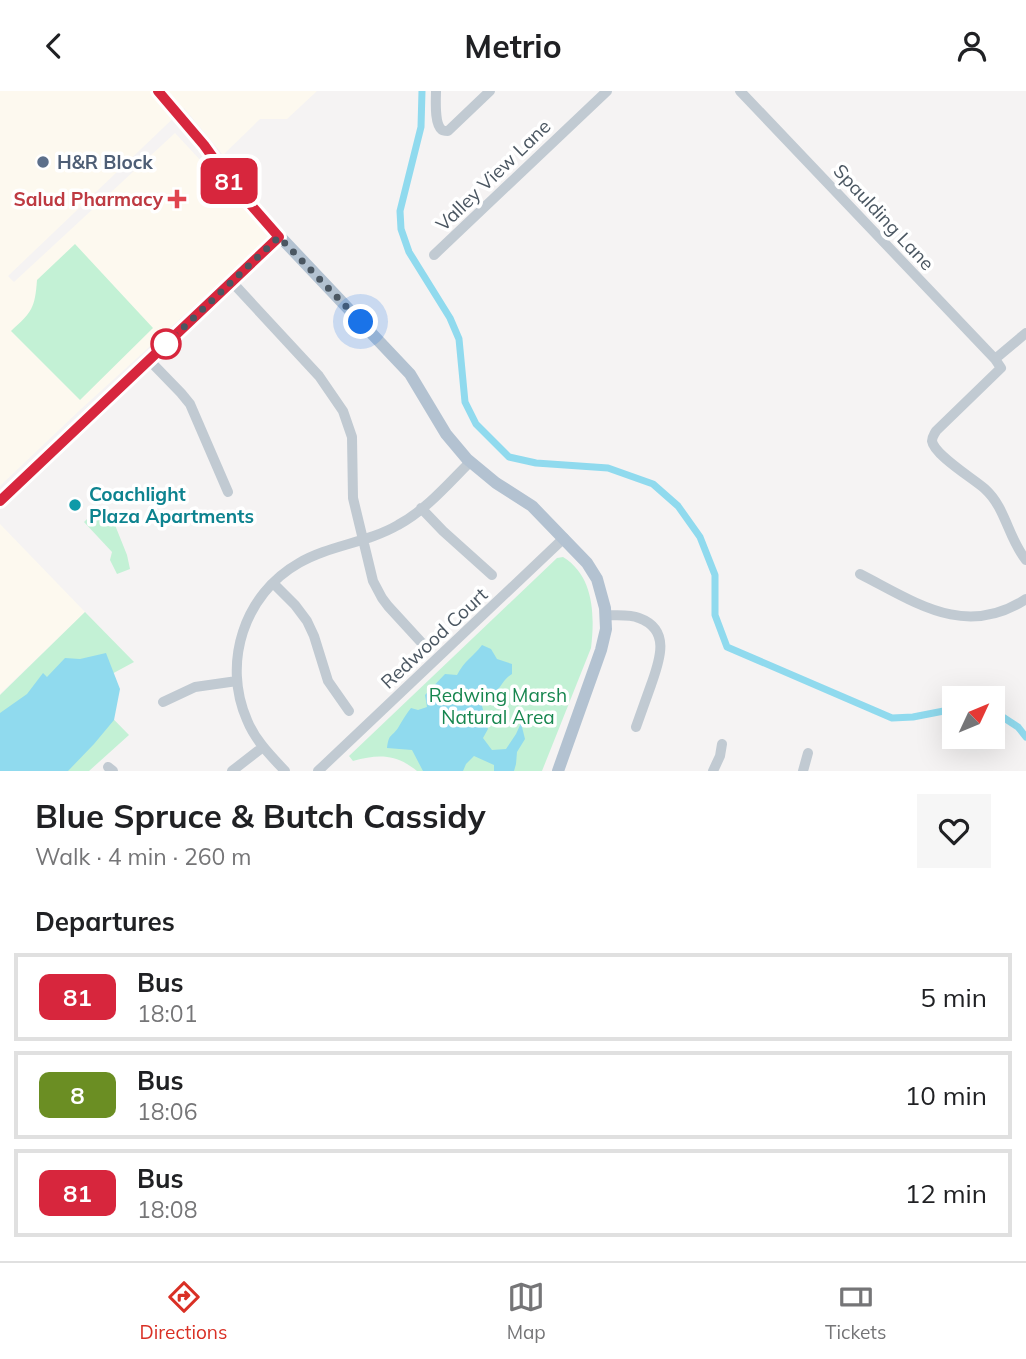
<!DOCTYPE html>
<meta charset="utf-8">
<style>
body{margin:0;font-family:Mulish,sans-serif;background:#f6f6f6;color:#202124;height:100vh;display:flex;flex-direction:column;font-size:26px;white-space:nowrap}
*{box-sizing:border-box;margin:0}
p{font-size:23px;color:#757577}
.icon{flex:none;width:38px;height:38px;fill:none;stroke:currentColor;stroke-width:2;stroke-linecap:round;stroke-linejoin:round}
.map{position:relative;height:680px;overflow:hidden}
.sheet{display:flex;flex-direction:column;background:#fff;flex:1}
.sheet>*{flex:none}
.badge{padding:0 14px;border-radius:10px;font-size:24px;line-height:46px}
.needle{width:46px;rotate:46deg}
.tools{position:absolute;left:942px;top:595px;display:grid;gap:14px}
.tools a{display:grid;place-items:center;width:63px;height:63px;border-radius:0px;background:#fff;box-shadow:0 7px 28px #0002;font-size:35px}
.you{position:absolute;width:35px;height:35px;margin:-18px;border:5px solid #fff;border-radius:50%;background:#1a73e8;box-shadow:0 0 0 10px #1a73e833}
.map>.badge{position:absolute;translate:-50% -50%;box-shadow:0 0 0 4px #fff}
h2{padding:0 35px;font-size:26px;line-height:63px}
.round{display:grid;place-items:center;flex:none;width:74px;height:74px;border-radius:0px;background:#f6f6f6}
.headline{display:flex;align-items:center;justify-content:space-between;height:119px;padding:0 35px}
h1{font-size:33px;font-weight:700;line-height:52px}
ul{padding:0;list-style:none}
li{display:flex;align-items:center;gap:21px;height:88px;margin:0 14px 10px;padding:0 21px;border:4px solid #e0e0e0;border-radius:0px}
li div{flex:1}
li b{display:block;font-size:26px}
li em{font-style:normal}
li .badge{min-width:77px;font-weight:700;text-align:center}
header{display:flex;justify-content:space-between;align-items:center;height:91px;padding:0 35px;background:#fff;font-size:32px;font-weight:700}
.dock{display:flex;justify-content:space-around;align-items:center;height:98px;border-top:2px solid #e0e0e0;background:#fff;font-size:19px;color:#757577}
.dock a{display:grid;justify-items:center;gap:4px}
.dock .active{color:#d93025}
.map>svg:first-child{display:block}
.commercial{fill:#fdf9ef}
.green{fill:#c3f1d5}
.water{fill:#90daee}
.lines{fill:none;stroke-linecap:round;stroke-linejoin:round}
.canal{stroke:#90daee;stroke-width:7}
.minor{stroke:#c1cad2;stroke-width:10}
.major{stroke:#b3c2d1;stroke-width:12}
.line-casing{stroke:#fff;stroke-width:16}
.line{stroke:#d7263d;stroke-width:10}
.walk{stroke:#4a5661;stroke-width:7;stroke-dasharray:0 12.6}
.service-dot{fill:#5c6f8a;stroke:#fff;stroke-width:2.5}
.health-dot{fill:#e0444e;stroke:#fff;stroke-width:2.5}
.stop-dot{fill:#fff;stroke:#d7263d;stroke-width:3.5}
.culture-dot{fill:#0f9aa8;stroke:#fff;stroke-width:2.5}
.labels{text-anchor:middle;stroke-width:7;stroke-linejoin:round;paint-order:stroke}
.service-label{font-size:19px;font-weight:bold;fill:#4e5e75;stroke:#fff;text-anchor:start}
.street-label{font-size:19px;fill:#4a5661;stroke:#fff}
.health-label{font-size:19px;font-weight:bold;fill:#be3a42;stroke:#fff;text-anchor:end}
.culture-label{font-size:19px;font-weight:bold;fill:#0d838f;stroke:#fff;text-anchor:start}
.park-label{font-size:19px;fill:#17864f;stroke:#fff}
</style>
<header><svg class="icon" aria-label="back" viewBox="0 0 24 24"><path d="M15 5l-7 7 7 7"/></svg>Metrio<svg class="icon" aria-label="person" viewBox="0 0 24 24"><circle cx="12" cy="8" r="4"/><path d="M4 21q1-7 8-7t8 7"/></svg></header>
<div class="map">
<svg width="1026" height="680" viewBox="0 0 1026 680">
<rect width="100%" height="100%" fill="#f5f3f3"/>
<path class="commercial" d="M0 0H317L287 28H260L223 64 184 17 8 185 14 191 175 42 271 145 80 319 0 395Z
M0 433 85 521 0 603Z"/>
<path class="green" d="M75 153 153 237 80 309 11 240C32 221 35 217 37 189Z
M100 415 113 429 127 464 130 478 117 483 110 469 112 461 84 431Z
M563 466C594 485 595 524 591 557L542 680H417C396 663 379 663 353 670L349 665 557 467Z
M85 521 134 571 84 598 129 644 89 680H0V604Z"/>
<path class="water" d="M482 554 491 558 497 568 512 573V583C499 591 503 602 484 603L481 611 488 638 483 647 492 659 506 658 516 643 521 632 525 648 517 661 516 673 514 680H494V674L474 665 466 673 463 680H423L412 659 387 657C389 642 391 647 398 637 402 630 406 623 411 617L418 619 427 616 425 604 445 583 457 584C465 569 472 567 482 554Z
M106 562 120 598 114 629 94 653 68 680H0V622L27 603 43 582 47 586 65 567 80 568Z"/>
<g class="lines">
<path class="canal" d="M422 0 421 36 400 120 401 138 409 161 450 227 459 248 465 311 476 333 509 366 536 372 608 377 653 393 678 415 700 446 715 484V524L727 556 892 627 913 626 954 618
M992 619 1018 636 1026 646"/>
<path class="minor" d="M436 0C436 9 434 33 442 39 443 40 446 40 448 40L490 0
M740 0 995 268 1001 277 936 340C934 344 932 346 932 350 934 364 974 388 985 398 1006 417 1008 447 1026 469
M434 164 607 0
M232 191 319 285 343 320 352 346 353 407 373 490 382 507 388 515 421 551
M995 268 1026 242
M149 269 181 302 190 313 228 401
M0 410 279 146
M421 417 443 440 492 484
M860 483C915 511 965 548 1026 508
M273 492 295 514 307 530 314 545 328 590 349 620
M606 524C617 525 629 523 639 527 672 539 659 571 651 594 646 608 641 622 636 636
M163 611 195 596 237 590
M108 676 113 680
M232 680 263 656
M285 680C270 664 255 649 247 629 222 572 244 503 299 472 330 454 367 452 398 434 426 419 448 393 470 371
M318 680 564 447
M713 680 720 665 722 653
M803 680 808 662"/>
<path class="major" d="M158 0 204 54 229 89 253 117 410 283 446 343 467 368 496 392 532 415 587 472 597 488 605 517 606 538 601 559 558 680"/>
</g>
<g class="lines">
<defs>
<path id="line" d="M0 410 279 146 229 89 204 54 158 0"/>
</defs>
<use href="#line" class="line-casing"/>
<use href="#line" class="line"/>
<path class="walk" d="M166 253 279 146 361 231"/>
</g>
<circle class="service-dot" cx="43" cy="71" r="7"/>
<path class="health-dot" d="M173.5 97.5h7v7h7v7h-7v7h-7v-7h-7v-7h7z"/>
<circle class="stop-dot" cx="166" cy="253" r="14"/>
<circle class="culture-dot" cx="75" cy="414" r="7"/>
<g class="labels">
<g class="service-label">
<text x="57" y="78">H&amp;R Block</text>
</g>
<g class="street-label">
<text transform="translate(493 84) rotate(-44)" y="7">Valley View Lane</text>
<text transform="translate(884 126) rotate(47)" y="7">Spaulding Lane</text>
<text transform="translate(434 547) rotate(-43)" y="7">Redwood Court</text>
</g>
<g class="health-label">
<text x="163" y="115">Salud Pharmacy</text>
</g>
<g class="culture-label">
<text x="89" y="410">Coachlight<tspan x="89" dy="22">Plaza Apartments</tspan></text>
</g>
<g class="park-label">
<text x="498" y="611">Redwing Marsh<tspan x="498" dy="22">Natural Area</tspan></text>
</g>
</g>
</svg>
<div class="tools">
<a><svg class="needle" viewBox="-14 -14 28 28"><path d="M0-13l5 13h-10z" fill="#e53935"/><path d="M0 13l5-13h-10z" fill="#757577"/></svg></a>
</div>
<div class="you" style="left:361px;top:231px"></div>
<b class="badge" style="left:229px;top:90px;background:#d7263d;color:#fff">81</b>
</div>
<section class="sheet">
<div class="headline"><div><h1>Blue Spruce &amp; Butch Cassidy</h1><p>Walk · 4 min · 260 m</p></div><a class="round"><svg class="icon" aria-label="heart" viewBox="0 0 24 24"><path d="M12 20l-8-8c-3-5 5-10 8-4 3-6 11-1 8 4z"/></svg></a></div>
<h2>Departures</h2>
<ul>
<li><span class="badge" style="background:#d7263d;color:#fff">81</span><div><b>Bus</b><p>18:01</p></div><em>5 min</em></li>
<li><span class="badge" style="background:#6b8e23;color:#fff">8</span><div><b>Bus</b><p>18:06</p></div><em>10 min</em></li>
<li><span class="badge" style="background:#d7263d;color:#fff">81</span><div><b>Bus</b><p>18:08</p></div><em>12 min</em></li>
</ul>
</section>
<nav class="dock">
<a class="active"><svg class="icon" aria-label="directions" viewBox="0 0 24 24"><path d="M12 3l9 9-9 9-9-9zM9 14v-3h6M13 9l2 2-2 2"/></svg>Directions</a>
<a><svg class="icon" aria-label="map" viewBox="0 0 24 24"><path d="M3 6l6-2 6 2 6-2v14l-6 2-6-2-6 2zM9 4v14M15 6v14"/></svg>Map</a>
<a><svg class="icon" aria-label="tickets" viewBox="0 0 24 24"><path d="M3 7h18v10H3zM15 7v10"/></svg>Tickets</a>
</nav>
